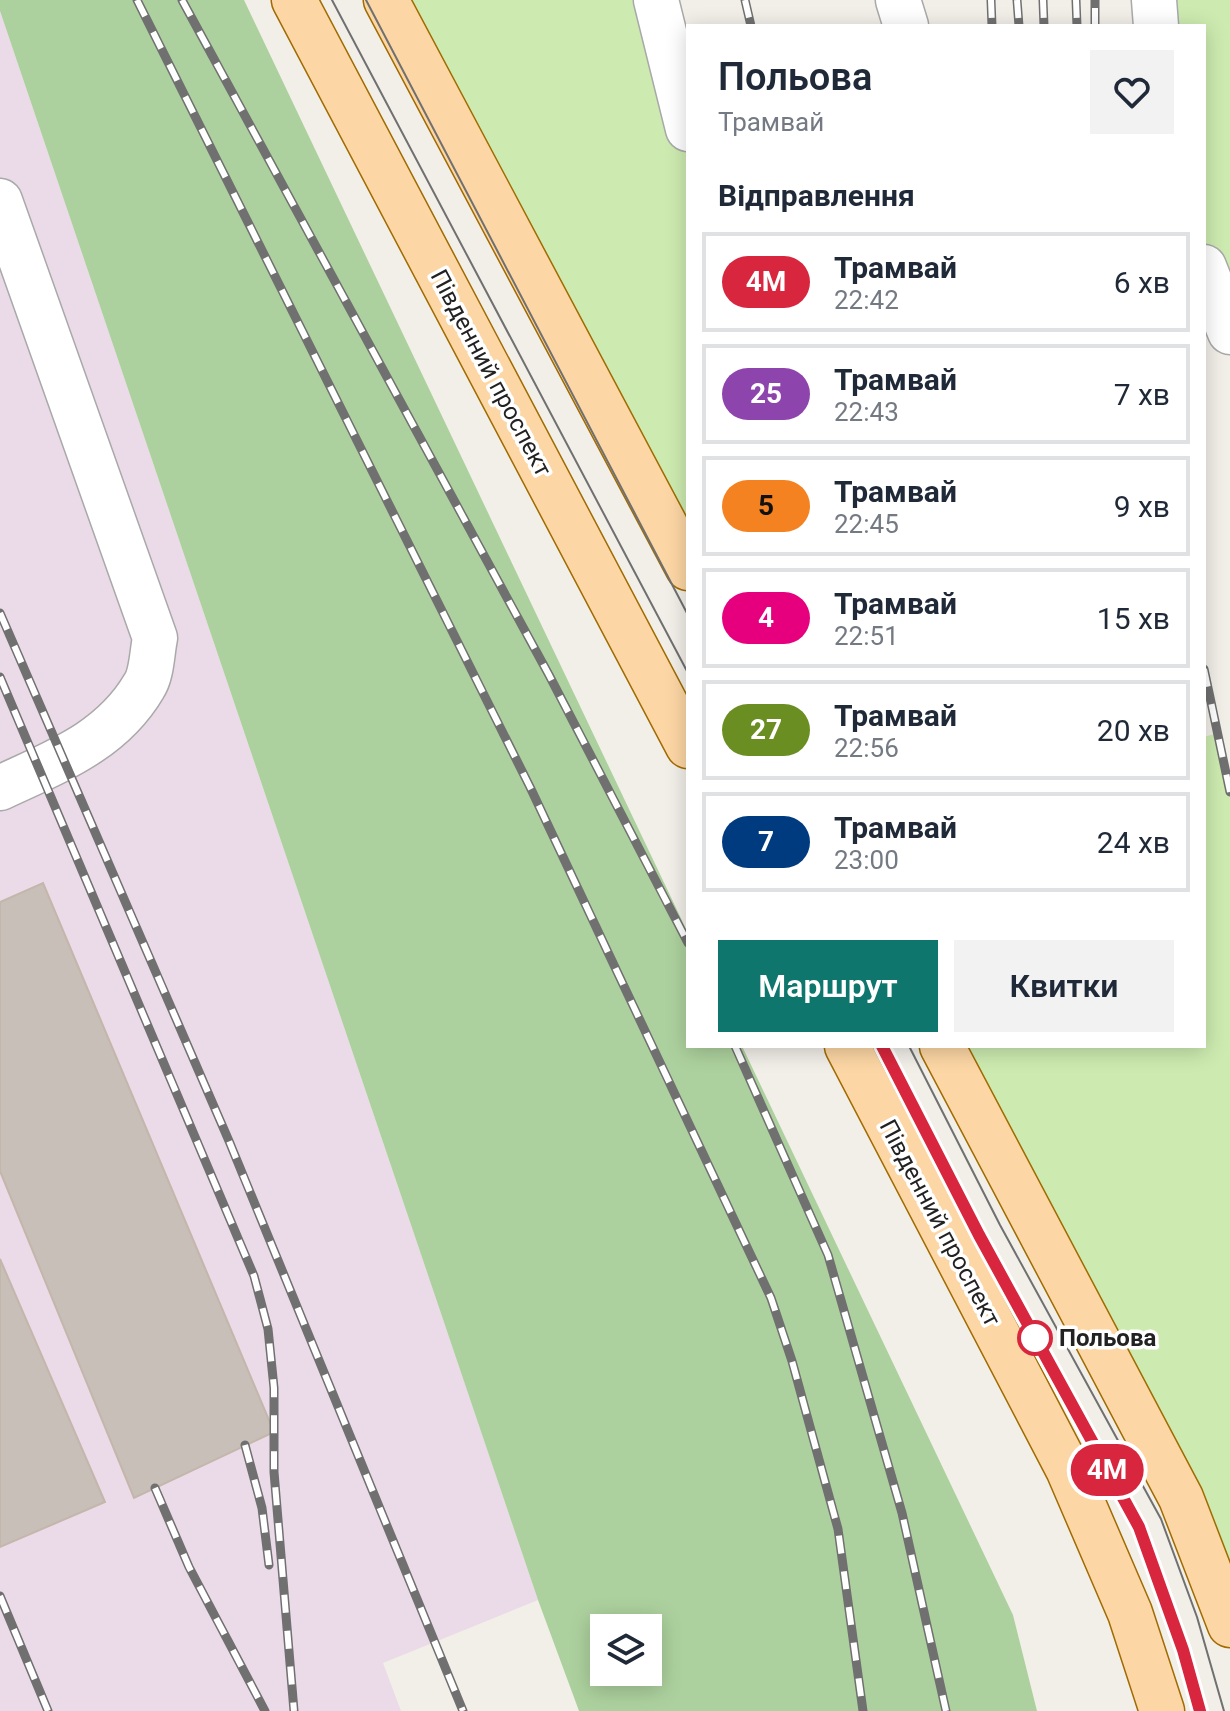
<!DOCTYPE html>
<html lang="uk">
<meta charset="utf-8">
<style>
body{margin:0;font-family:Roboto,sans-serif;background:#f2f2f3;color:#1f2937;height:100vh;display:flex;flex-direction:column;font-size:30px;white-space:nowrap}
*{box-sizing:border-box;margin:0}
p{font-size:26px;color:#747a83}
.icon{flex:none;width:44px;height:44px;fill:none;stroke:currentColor;stroke-width:2;stroke-linecap:round;stroke-linejoin:round}
.map{position:relative;flex:1;overflow:hidden}
.drawer{position:absolute;left:686px;top:24px;width:520px;height:1024px;display:flex;flex-direction:column;background:#fff;border-radius:0px;box-shadow:0 4px 20px #0003}
.drawer>*{flex:none}
.badge{padding:0 16px;border-radius:26px;font-size:28px;line-height:52px}
.fabs{position:absolute;left:590px;top:1614px;display:grid;gap:16px}
.fabs a{display:grid;place-items:center;width:72px;height:72px;border-radius:0px;background:#fff;box-shadow:0 4px 20px #0003;font-size:40px}
.map>.badge{position:absolute;translate:-50% -50%;box-shadow:0 0 0 4px #fff}
h2{padding:0 32px;font-size:30px;line-height:72px}
.round{display:grid;place-items:center;flex:none;width:84px;height:84px;border-radius:0px;background:#f2f2f3}
.summary{display:flex;align-items:center;justify-content:space-between;height:136px;padding:0 32px}
h1{font-size:38px;font-weight:600;line-height:60px}
.button{display:flex;gap:16px;margin-top:auto;padding:16px 32px}
.button a{flex:1;height:92px;border-radius:0px;background:#0f766e;color:#fff;font-size:32px;font-weight:600;line-height:92px;text-align:center}
.button a+a{background:#f2f2f3;color:#1f2937}
ul{padding:0;list-style:none}
li{display:flex;align-items:center;gap:24px;height:100px;margin:0 16px 12px;padding:0 16px;border:4px solid #e0e1e3;border-radius:0px}
li div{flex:1}
li b{display:block;font-size:30px}
li em{font-style:normal}
li .badge{min-width:88px;font-weight:700;text-align:center}
.map>svg:first-child{display:block}
.industrial{fill:#ebdbe8}
.grass{fill:#cdebb0}
.forest{fill:#add19e;fill-rule:evenodd}
.building{fill:#c7bfb8;stroke:#c4b6ab;stroke-width:2}
.lines{fill:none;stroke-linecap:round;stroke-linejoin:round}
.minor-casing{stroke:#a9a9a9;stroke-width:47}
.major-casing{stroke:#a06b00;stroke-width:47}
.minor{stroke:#fff;stroke-width:44}
.major{stroke:#fcd6a4;stroke-width:44}
.tram{stroke:#707070;stroke-width:2}
.rail-casing{stroke:#707070;stroke-width:9}
.rail{stroke:#fff;stroke-width:6;stroke-dasharray:18;stroke-linecap:butt}
.line-casing{stroke:#fff;stroke-width:18}
.line{stroke:#d7263d;stroke-width:12}
.stop-dot{fill:#fff;stroke:#d7263d;stroke-width:4}
.labels{text-anchor:middle;stroke-width:7;stroke-linejoin:round;paint-order:stroke}
.street-label{font-size:24px;fill:#222;stroke:#fff}
.stop-label{font-size:24px;font-weight:bold;fill:#222;stroke:#fff;text-anchor:start}
</style>
<div class="map">
<svg width="1230" height="1711" viewBox="0 0 1230 1711">
<rect width="100%" height="100%" fill="#f2efe9"/>
<path class="industrial" d="M0 11 538 1600 383 1663 401 1711H0Z"/>
<path class="grass" d="M386 0H656L688 129V568Z
M1154 0H1230V332L1204 267V26H1156Z
M1217 733 1230 792V1625L942 1046H1204V737Z"/>
<path class="forest" d="M0 0H244L688 933V1046H742L1013 1615 1037 1711H579L538 1600 0 11ZM604 1628H648V1672H604Z"/>
<path class="building" d="M43 883 274 1432 134 1498 0 1171V902Z
M0 1259 105 1502 0 1547Z"/>
<g class="lines">
<defs>
<path id="minor" d="M656 0 688 129
M898 0 906 26
M1154 0 1156 26
M0 201 155 638C152 652 152 674 144 686 111 742 55 762 0 788
M1204 267 1230 332"/>
<path id="major" d="M294 0 688 746
M386 0 688 568
M847 1046 1068 1469 1130 1613 1162 1711
M942 1046 1181 1498 1230 1625"/>
</defs>
<use href="#minor" class="minor-casing"/>
<use href="#major" class="major-casing"/>
<use href="#minor" class="minor"/>
<use href="#major" class="major"/>
<path class="tram" d="M332 0 688 673
M366 0 688 615
M882 1046 979 1235 1139 1527 1192 1677 1200 1711
M909 1046 1000 1225 1161 1519 1197 1617 1224 1711"/>
<defs>
<path id="rail" d="M137 0 530 787 771 1298 792 1361 838 1529 863 1711
M182 0 549 675 688 943
M745 0 751 26
M991 0 992 26
M1017 0 1019 26
M1043 0 1044 26
M1076 0 1077 26
M1095 26V0
M0 613 229 1141 463 1711
M1204 669 1230 792
M0 677 254 1276 268 1329 274 1388V1472L294 1711
M735 1046 828 1255 902 1513 946 1711
M245 1445 262 1508 269 1565
M155 1488 189 1567 265 1711
M0 1596 48 1711"/>
</defs>
<use href="#rail" class="rail-casing"/>
<use href="#rail" class="rail"/>
</g>
<g class="lines">
<defs>
<path id="line" d="M882 1046 979 1235 1139 1527 1183 1650 1200 1711"/>
</defs>
<use href="#line" class="line-casing"/>
<use href="#line" class="line"/>
</g>
<circle class="stop-dot" cx="1035" cy="1338" r="16"/>
<g class="labels">
<g class="street-label">
<text transform="translate(491 373) rotate(62)" y="8">Південний проспект</text>
<text transform="translate(940 1223) rotate(62)" y="8">Південний проспект</text>
</g>
<g class="stop-label">
<text x="1059" y="1346">Польова</text>
</g>
</g>
</svg>
<div class="fabs">
<a><svg class="icon" aria-label="layers" viewBox="0 0 24 24"><path d="M12 4l9 5-9 5-9-5zM3 14l9 5 9-5"/></svg></a>
</div>
<b class="badge" style="left:1107px;top:1470px;background:#d7263d;color:#fff">4М</b>
<section class="drawer">
<div class="summary"><div><h1>Польова</h1><p>Трамвай</p></div><a class="round"><svg class="icon" aria-label="heart" viewBox="0 0 24 24"><path d="M12 20l-8-8c-3-5 5-10 8-4 3-6 11-1 8 4z"/></svg></a></div>
<h2>Відправлення</h2>
<ul>
<li><span class="badge" style="background:#d7263d;color:#fff">4М</span><div><b>Трамвай</b><p>22:42</p></div><em>6 хв</em></li>
<li><span class="badge" style="background:#8e44ad;color:#fff">25</span><div><b>Трамвай</b><p>22:43</p></div><em>7 хв</em></li>
<li><span class="badge" style="background:#f58220;color:#111">5</span><div><b>Трамвай</b><p>22:45</p></div><em>9 хв</em></li>
<li><span class="badge" style="background:#e6007e;color:#fff">4</span><div><b>Трамвай</b><p>22:51</p></div><em>15 хв</em></li>
<li><span class="badge" style="background:#6b8e23;color:#fff">27</span><div><b>Трамвай</b><p>22:56</p></div><em>20 хв</em></li>
<li><span class="badge" style="background:#003b80;color:#fff">7</span><div><b>Трамвай</b><p>23:00</p></div><em>24 хв</em></li>
</ul>
<div class="button"><a>Маршрут</a><a>Квитки</a></div>
</section>
</div>
